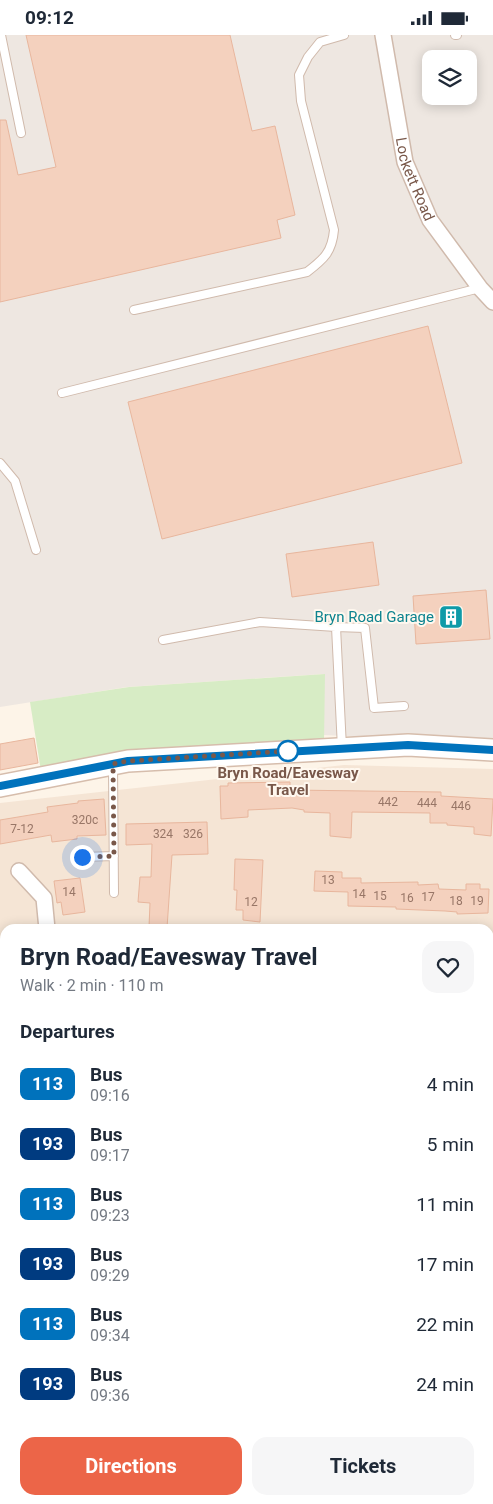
<!DOCTYPE html>
<meta charset="utf-8">
<style>
body{margin:0;font-family:Roboto,sans-serif;background:#f6f6f7;color:#1f2937;height:100vh;display:flex;flex-direction:column;font-size:19px;white-space:nowrap}
*{box-sizing:border-box;margin:0}
p{font-size:16px;color:#747a83}
.icon{flex:none;width:28px;height:28px;fill:none;stroke:currentColor;stroke-width:2;stroke-linecap:round;stroke-linejoin:round}
.map{position:relative;flex:1;overflow:hidden}
.sheet{position:absolute;left:0px;top:889px;width:494px;height:581px;display:flex;flex-direction:column;background:#fff;border-radius:15px 15px 0 0;box-shadow:0 2px 12px #0003}
.sheet>*{flex:none}
.badge{padding:0 10px;border-radius:8px;font-size:18px;line-height:32px}
.fabs{position:absolute;left:422px;top:15px;display:grid;gap:10px}
.fabs a{display:grid;place-items:center;width:55px;height:55px;border-radius:10px;background:#fff;box-shadow:0 2px 12px #0003;font-size:25px}
.you{position:absolute;width:25px;height:25px;margin:-12px;border:4px solid #fff;border-radius:50%;background:#1a73e8;box-shadow:0 0 0 8px #1a73e833}
.map>.badge{position:absolute;translate:-50% -50%;box-shadow:0 0 0 2px #fff}
h2{padding:0 20px;font-size:19px;line-height:45px}
.round{display:grid;place-items:center;flex:none;width:52px;height:52px;border-radius:15px;background:#f6f6f7}
.overview{display:flex;align-items:center;justify-content:space-between;height:85px;padding:0 20px}
h1{font-size:24px;font-weight:700;line-height:38px}
.primary-button{display:flex;gap:10px;margin-top:auto;padding:10px 20px}
.primary-button a{flex:1;height:58px;border-radius:15px;background:#ec6548;color:#fff;font-size:20px;font-weight:700;line-height:58px;text-align:center}
.primary-button a+a{background:#f6f6f7;color:#1f2937}
ul{padding:0;list-style:none}
li{display:flex;align-items:center;gap:15px;height:60px;padding:0 20px}
li div{flex:1}
li b{display:block;font-size:19px}
li em{font-style:normal}
li .badge{min-width:55px;font-weight:700;text-align:center}
.status{display:flex;justify-content:space-between;align-items:center;height:35px;padding:0 25px;background:#fff;direction:ltr}
.status svg{height:14px;fill:currentColor}
.map>svg:first-child{display:block}
.residential{fill:#f5e5d5;fill-rule:evenodd}
.industrial{fill:#eee7e1;fill-rule:evenodd}
.green{fill:#d7ecc5}
.building{fill:#f4d1be;stroke:#e8b69d}
.lines{fill:none;stroke-linecap:round;stroke-linejoin:round}
.lane-casing{stroke:#d0baac;stroke-width:10}
.street-casing{stroke:#d0baac;stroke-width:18}
.secondary-casing{stroke:#d6bdac;stroke-width:24}
.lane{stroke:#fff;stroke-width:8}
.street{stroke:#fff;stroke-width:15}
.secondary{stroke:#fff;stroke-width:21}
.line-casing{stroke:#fff;stroke-width:11}
.line{stroke:#0072bc;stroke-width:8}
.walk{stroke:#79584a;stroke-width:5;stroke-dasharray:0 9}
.stop-dot{fill:#fff;stroke:#0072bc;stroke-width:2.5}
.labels{text-anchor:middle;stroke-width:4;stroke-linejoin:round;paint-order:stroke}
.number-label{font-size:12px;fill:#987667}
.street-label{font-size:15px;fill:#79584a;stroke:#fff8ef}
.culture-label{font-size:15px;fill:#0d838f;stroke:#fff8ef;text-anchor:end}
.stop-label{font-size:15px;font-weight:bold;fill:#79584a;stroke:#fff8ef}
</style>
<div class="status"><b>09:12</b><svg viewBox="0 0 49 12"><path d="M0 12V9h3v3zM5 12V6h3v6zM10 12V3h3v9zM15 12V0h3v12zM26 1h20v11H26zM47 4h2v5h-2z"/></svg></div>
<div class="map">
<svg width="493" height="1469" viewBox="0 0 493 1469">
<rect width="100%" height="100%" fill="#fdf4e8"/>
<path class="residential" d="M344 730 493 734V1469H0V768ZM5 894H489V1465H5Z"/>
<path class="industrial" d="M0 0H493V708L324 700V639L127 652 0 672ZM431 24H469V61H431Z"/>
<path class="green" d="M325 639 324 708 41 736 30 667 129 652Z"/>
<path class="building" d="M26 0H230L252 96 275 91 295 180 277 185 281 203 0 267V85H6L18 140 56 132Z
M428 291 462 428 162 504 128 367Z
M373 507 379 550 292 562 286 519Z
M486 555 490 604 416 609 413 561Z
M34 703 38 728 0 735V709Z
M290 747V755L441 757V761L493 764 491 801 474 799V792L447 790V788H430V778L352 777 351 803 330 801V778L304 777V775L292 773 248 775V782L221 784 220 751H228V748Z
M104 764 106 800 77 801V804L52 807 51 800 0 809V785L48 777 47 772 78 768V766Z
M207 787 208 819 172 820 167 893 149 892 150 868 138 867 140 842H151L152 809 126 810V789Z
M235 824 263 825 260 887 243 885V875H236L237 855H234Z
M315 836 342 837V843H361V848L418 847V850L438 849 439 854 466 855V849H480V854H489L488 878 457 879V877L445 876 396 874V872L348 871V857L314 856Z
M80 843 85 877 63 880 61 867 57 868 54 846Z"/>
<g class="lines">
<defs>
<path id="lane" d="M1 0 21 98
M455 0H457
M134 275 307 237C324 224 332 217 334 195L301 66 299 40 308 22 320 7 344 0
M62 358 480 253
M0 428 15 446 36 515
M336 592 365 593 374 673 404 671
M163 605 260 587 336 592 342 713
M113 731 114 858
M82 822 114 821"/>
<g id="street">
<path id="s1" d="M383 0 405 127 430 185 480 253 493 267"/>
<path d="M19 836 44 863 47 894"/>
<path d="M489 919H493"/>
<path d="M0 943H5"/>
<path d="M489 1110H493"/>
<path d="M0 1213H5"/>
<path d="M489 1302H493"/>
<path d="M268 1465 269 1469"/>
<path d="M226 1466 230 1465"/>
</g>
<path id="secondary" d="M0 751 128 726 408 710 493 715"/>
</defs>
<use href="#lane" class="lane-casing"/>
<use href="#street" class="street-casing"/>
<use href="#secondary" class="secondary-casing"/>
<use href="#lane" class="lane"/>
<use href="#street" class="street"/>
<use href="#secondary" class="secondary"/>
</g>
<g class="lines">
<defs>
<path id="line" d="M0 751 128 726 408 710 493 715"/>
</defs>
<use href="#line" class="line-casing"/>
<use href="#line" class="line"/>
<path class="walk" d="M82 822 114 821 113 729 128 726 288 716"/>
</g>
<defs>
<symbol id="building-square" viewBox="-11 -11 22 22"><rect x="-9" y="-9" width="18" height="18" rx="4" fill="#0f9aa8" stroke="#fff8ef"/><path d="M-4-6H4V6H1V3H-1V6H-4ZM-2.5-4.3h1.7v1.8h-1.7ZM.8-4.3h1.7v1.8H.8ZM-2.5-1h1.7V.8h-1.7ZM.8-1h1.7V.8H.8Z" fill="#fff"/></symbol>
</defs>
<g fill-rule="evenodd">
<use href="#building-square" x="437" y="568" width="28" height="28"/>
</g>
<circle class="stop-dot" cx="288" cy="716" r="10"/>
<g class="labels">
<g class="number-label">
<text x="388" y="771">442</text>
<text x="427" y="772">444</text>
<text x="461" y="775">446</text>
<text x="85" y="789">320c</text>
<text x="22" y="798">7-12</text>
<text x="163" y="803">324</text>
<text x="193" y="803">326</text>
<text x="328" y="849">13</text>
<text x="69" y="861">14</text>
<text x="359" y="863">14</text>
<text x="380" y="865">15</text>
<text x="428" y="866">17</text>
<text x="407" y="867">16</text>
<text x="456" y="870">18</text>
<text x="477" y="870">19</text>
<text x="251" y="871">12</text>
</g>
<g class="street-label">
<text dy="5" stroke="none"><textPath href="#s1" startOffset="148">Lockett Road</textPath></text>
</g>
<g class="culture-label">
<text x="434" y="587">Bryn Road Garage</text>
</g>
<g class="stop-label">
<text x="288" y="743">Bryn Road/Eavesway<tspan x="288" dy="17">Travel</tspan></text>
</g>
</g>
</svg>
<div class="fabs">
<a><svg class="icon" aria-label="layers" viewBox="0 0 24 24"><path d="M12 4l9 5-9 5-9-5zM3 14l9 5 9-5"/></svg></a>
</div>
<div class="you" style="left:82px;top:822px"></div>
<section class="sheet">
<div class="overview"><div><h1>Bryn Road/Eavesway Travel</h1><p>Walk · 2 min · 110 m</p></div><a class="round"><svg class="icon" aria-label="heart" viewBox="0 0 24 24"><path d="M12 20l-8-8c-3-5 5-10 8-4 3-6 11-1 8 4z"/></svg></a></div>
<h2>Departures</h2>
<ul>
<li><span class="badge" style="background:#0072bc;color:#fff">113</span><div><b>Bus</b><p>09:16</p></div><em>4 min</em></li>
<li><span class="badge" style="background:#003b80;color:#fff">193</span><div><b>Bus</b><p>09:17</p></div><em>5 min</em></li>
<li><span class="badge" style="background:#0072bc;color:#fff">113</span><div><b>Bus</b><p>09:23</p></div><em>11 min</em></li>
<li><span class="badge" style="background:#003b80;color:#fff">193</span><div><b>Bus</b><p>09:29</p></div><em>17 min</em></li>
<li><span class="badge" style="background:#0072bc;color:#fff">113</span><div><b>Bus</b><p>09:34</p></div><em>22 min</em></li>
<li><span class="badge" style="background:#003b80;color:#fff">193</span><div><b>Bus</b><p>09:36</p></div><em>24 min</em></li>
</ul>
<div class="primary-button"><a>Directions</a><a>Tickets</a></div>
</section>
</div>
